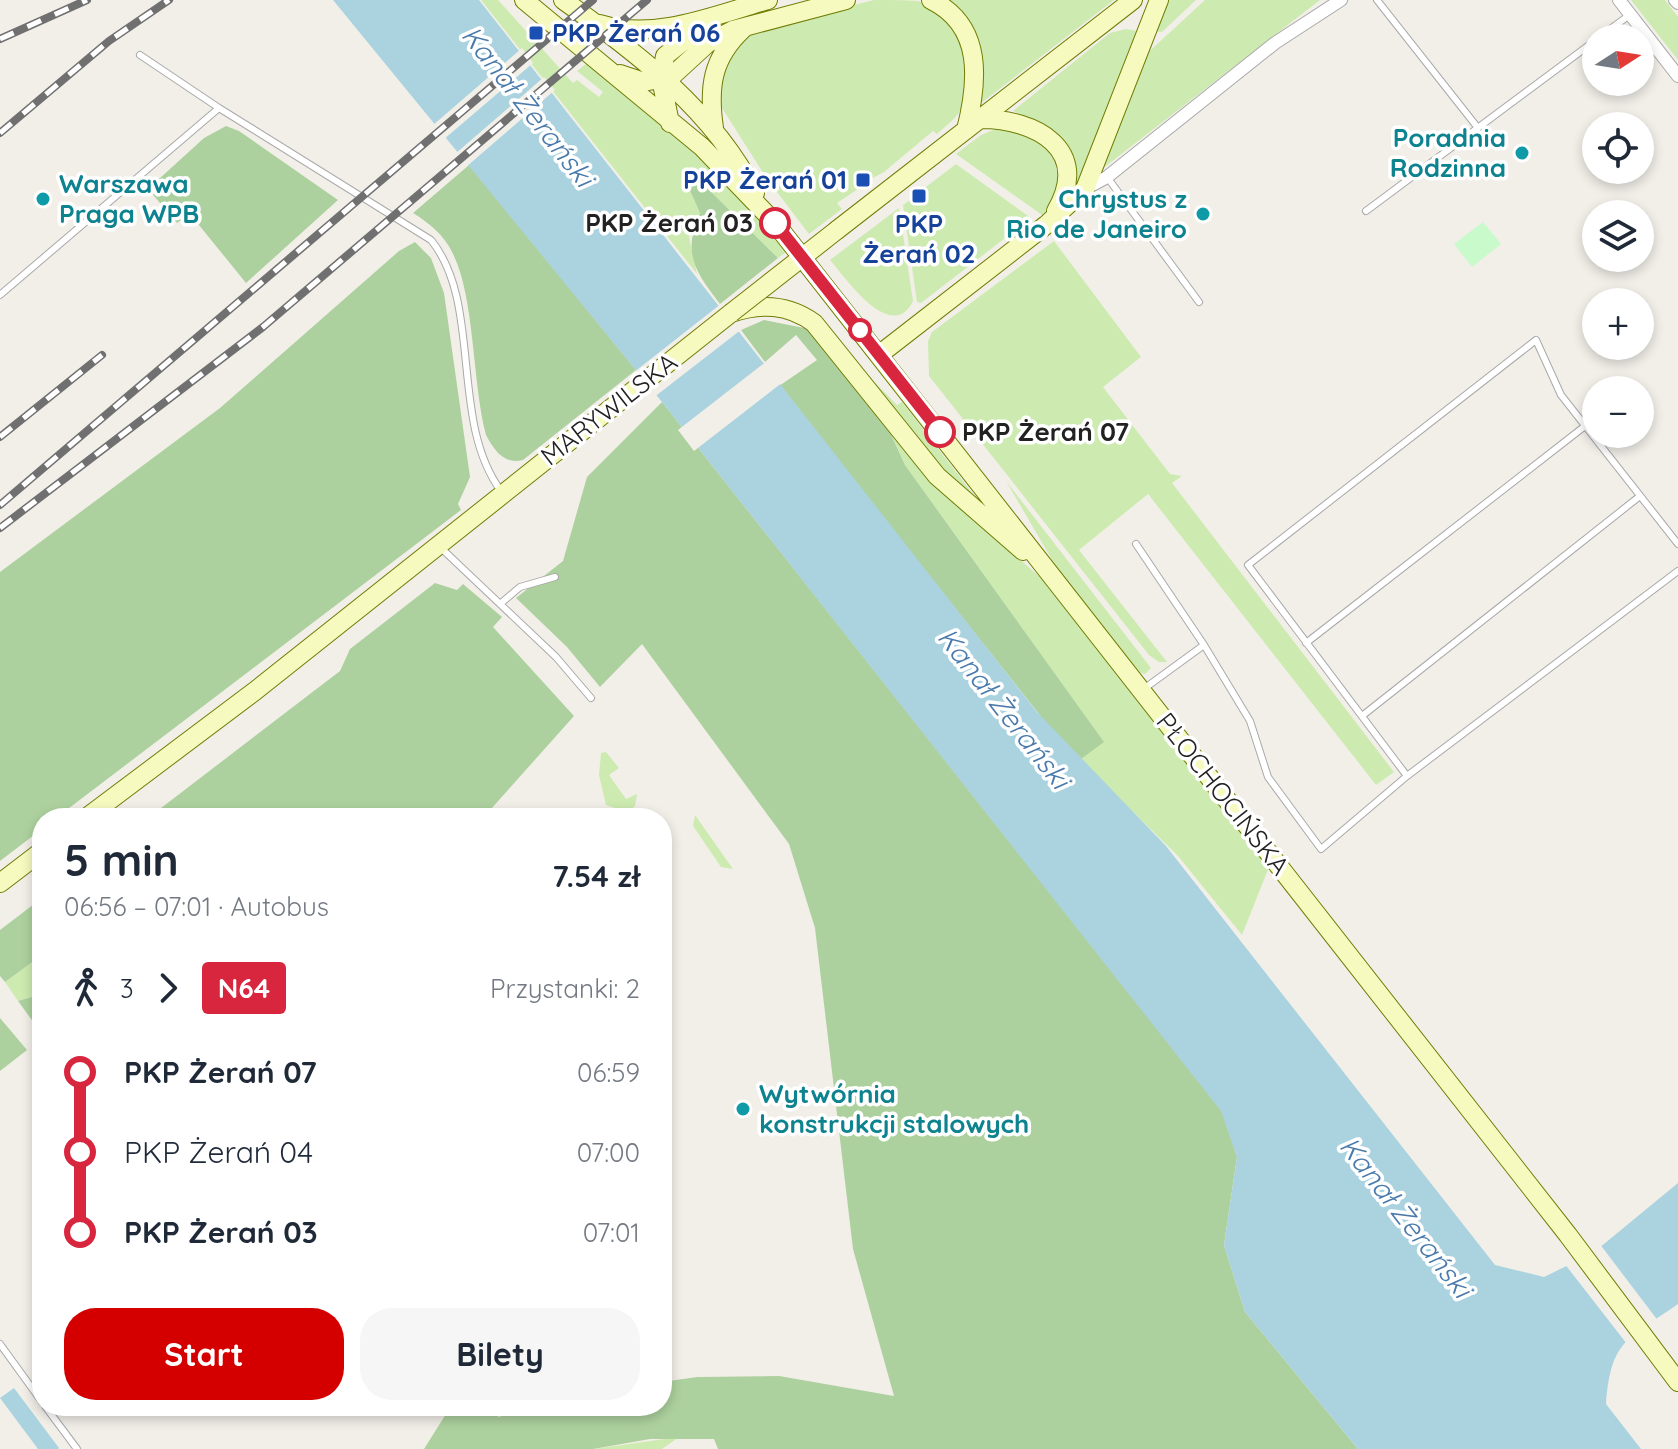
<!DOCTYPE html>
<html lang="pl">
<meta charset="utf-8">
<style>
body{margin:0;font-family:Quicksand,sans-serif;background:#f6f6f7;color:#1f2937;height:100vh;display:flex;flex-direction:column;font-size:30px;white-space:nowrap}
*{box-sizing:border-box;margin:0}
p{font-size:26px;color:#747a83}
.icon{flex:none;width:44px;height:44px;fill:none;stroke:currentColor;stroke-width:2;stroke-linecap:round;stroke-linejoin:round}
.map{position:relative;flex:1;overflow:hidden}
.details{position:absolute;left:32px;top:808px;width:640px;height:608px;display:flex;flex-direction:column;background:#fff;border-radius:32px;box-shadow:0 4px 12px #0003}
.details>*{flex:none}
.badge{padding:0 16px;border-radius:6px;font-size:28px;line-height:52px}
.needle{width:52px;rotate:78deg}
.tools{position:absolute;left:1582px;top:24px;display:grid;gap:16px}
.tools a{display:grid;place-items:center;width:72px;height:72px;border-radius:50%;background:#fff;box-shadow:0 4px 12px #0003;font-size:40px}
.map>.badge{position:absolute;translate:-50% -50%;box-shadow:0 0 0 4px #fff}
.legs{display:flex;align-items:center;gap:12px;height:88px;padding:0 32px;font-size:26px}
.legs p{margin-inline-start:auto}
.headline{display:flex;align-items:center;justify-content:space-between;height:136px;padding:0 32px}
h1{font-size:44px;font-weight:700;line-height:60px}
.primary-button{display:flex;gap:16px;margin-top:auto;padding:16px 32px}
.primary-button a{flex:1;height:92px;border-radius:32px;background:#d40000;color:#fff;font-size:32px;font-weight:700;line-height:92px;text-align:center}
.primary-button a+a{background:#f6f6f7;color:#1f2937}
ul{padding:0 32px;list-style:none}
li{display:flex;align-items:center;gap:28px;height:80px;font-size:30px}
li i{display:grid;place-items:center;width:12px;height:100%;margin:0 10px;background:currentColor}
li i::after{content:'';width:20px;height:20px;margin:-10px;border:6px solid;border-radius:50%;background:#fff}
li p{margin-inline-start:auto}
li:first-child i{background:linear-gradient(#0000 50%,currentColor 0)}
li:last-child i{background:linear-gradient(currentColor 50%,#0000 0)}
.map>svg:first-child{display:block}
.grass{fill:#cdebb0}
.forest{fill:#add19e}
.park{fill:#c8facc}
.water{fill:#aad3df}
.pier{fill:#f2efe9}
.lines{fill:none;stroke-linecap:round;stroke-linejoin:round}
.lane-casing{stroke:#a9a9a9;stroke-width:8}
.street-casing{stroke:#a9a9a9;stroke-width:14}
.secondary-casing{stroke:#707d05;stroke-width:20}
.lane{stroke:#fff;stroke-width:6}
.street{stroke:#fff;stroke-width:12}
.secondary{stroke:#f7fabf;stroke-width:18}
.rail-casing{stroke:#707070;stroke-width:8}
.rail{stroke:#fff;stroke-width:5;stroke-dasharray:15;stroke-linecap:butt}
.secondary-bridge-casing{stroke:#707d05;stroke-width:20;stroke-linecap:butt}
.secondary-bridge{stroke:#f7fabf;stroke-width:18}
.line-1-casing{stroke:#fff;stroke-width:18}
.line-1{stroke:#d7263d;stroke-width:12}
.transit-dot{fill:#1a4fb4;stroke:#fff;stroke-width:3}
.culture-dot{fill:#0f9aa8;stroke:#fff;stroke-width:3}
.stop-1-dot{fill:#fff;stroke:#d7263d;stroke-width:4}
.labels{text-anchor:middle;stroke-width:7;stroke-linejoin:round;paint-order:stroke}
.transit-label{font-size:26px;font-weight:bold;fill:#164399;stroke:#fff;text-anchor:start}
.culture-label{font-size:26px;font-weight:bold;fill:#0d838f;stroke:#fff;text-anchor:end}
.stop-label{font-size:26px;font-weight:bold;fill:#222;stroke:#fff;text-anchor:end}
.street-label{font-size:26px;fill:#222;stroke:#fff}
.water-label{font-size:28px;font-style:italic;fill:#4a7aab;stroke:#fff}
</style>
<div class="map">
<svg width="1678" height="1449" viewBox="0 0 1678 1449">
<rect width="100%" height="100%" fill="#f2efe9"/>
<path class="grass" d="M481 0H498L573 83 577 80 599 97 603 92 577 71 587 63 673 131 743 200 786 252 778 258 697 178 687 184 700 213 689 237 697 274Z
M874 0C888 0 905 0 918 1 959 14 978 68 963 106 958 117 946 126 937 134L933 131 884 172 869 180 865 176 857 182 861 187 837 203 842 209 809 234 767 179 715 97 718 76 746 37 762 28Z
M944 0H1114L980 104 982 88Z
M1168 0H1196L1162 32 1151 31Z
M1205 0H1320L1102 169 1142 58Z
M1631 0H1665L1678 17V60Z
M1126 29 1137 31 1080 185 1076 186 1058 136 1040 122 1013 111 1110 33Z
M998 128C1006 129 1017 128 1024 130 1059 144 1069 189 1042 215L956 154 981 135Z
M956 164 1031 218 921 303 917 302 903 205 913 198 917 202 925 196 922 190Z
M899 208 913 301C891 345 845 277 830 260Z
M1054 241 1141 357 1103 387 1170 474 1182 476 1172 483 1394 772 1376 785 1148 494 1079 550 1167 662H1159L1149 655 929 376 928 341 932 332Z
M859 366 897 405 902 402 980 503 954 485Z
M887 426 967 513 1049 585 1269 867 1242 935 1178 856 1080 760 1103 741 905 465Z
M1006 481 1151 668 1145 674 1138 672 1058 570Z
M606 752 619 768 609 775 626 799 637 794 635 806 627 812 606 805 599 775 601 753Z
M695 815 733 869 721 867 693 826Z
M42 955V994L18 1001 5 982Z
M679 1437 662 1449H593Z"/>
<path class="forest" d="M226 126 239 131 338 200 246 283 190 214 177 223 148 189 204 138Z
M469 165 636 370 523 460C504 465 494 450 486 435 472 383 475 295 452 252 444 235 429 223 413 213Z
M697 178 778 258 720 304C695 271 682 254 700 213L687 184Z
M415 242 431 258 444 293 470 477 458 504 461 510 56 818H42V829L0 861V572L220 408 399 251Z
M764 320 809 329 887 426 905 465 1104 742 1077 762 779 386 817 360 796 335 765 362 741 330Z
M662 402 1222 1111 1237 1157 1224 1245 1245 1312 1358 1449H718L714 1439H650L593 1449H424L451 1406H500L498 1417 542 1406H662V1382L697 1377 779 1376 894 1396 853 1249 815 928 789 844 642 644 600 687 567 647 516 598 563 561 587 477Z
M435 583 457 590 463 584 502 617 493 627 574 716 483 818H148L340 671 350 649Z
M42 898V955L5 982 0 976V930Z
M42 994V1034L18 1001Z
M0 1018 27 1050 0 1071Z"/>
<path class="park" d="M1483 222 1501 244 1472 267 1454 244Z"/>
<path class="water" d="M333 0H479L1037 712 1166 846 1495 1265 1544 1277 1593 1253 1678 1183V1304C1628 1339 1611 1339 1606 1404L1641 1449H1358L1245 1312 1224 1245 1237 1157 1221 1111 662 402Z
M14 1388 59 1448 58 1449H38L0 1398Z"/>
<path class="pier" d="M522 48 533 63 443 140 432 126Z
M544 77 555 90 466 167 455 154Z
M722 303 742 329 653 398 633 373Z
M767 361 783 382 694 451 678 430Z
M1599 1243 1659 1322 1627 1344 1564 1263Z"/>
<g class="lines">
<defs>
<path id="lane" d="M1377 0 1478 128
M1598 38 1631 14
M140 55 219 108 431 240C483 304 449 421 501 491
M1107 177 1199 302
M1366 211 1596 40
M0 295 219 108
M1136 544 1204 645 1145 688
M441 548 556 657 591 698
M500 604 520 587 555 577
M1306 643 1585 426
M1204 645 1250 721 1268 777 1321 849 1407 776 1678 571
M1362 716 1640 496
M1407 776 1248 565 1536 340 1561 395 1678 544
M0 1344 42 1402
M45 1406 77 1449"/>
<path id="street" d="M1619 0 1678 76
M1675 0 1678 3
M1085 189 1107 177 1275 43 1341 0"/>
<path id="secondary" d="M524 0 702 147 775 223 1568 1235 1678 1382
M563 0C636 52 714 111 755 193
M931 0C984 26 978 82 966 130
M600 24C655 41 715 15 768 0
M620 74 644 82 672 76 708 43 733 30 846 0
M981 119C1035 119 1092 149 1056 211
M670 123 661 79 665 56 707 22
M714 128C708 87 712 58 743 29
M837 230 1133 0
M880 354 1046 225 1085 189 1159 0
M86 818 255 691 731 313C761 303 788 304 814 323L937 476 1023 551
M0 883 42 851"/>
</defs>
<use href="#lane" class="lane-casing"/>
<use href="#street" class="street-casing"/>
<use href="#secondary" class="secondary-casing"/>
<use href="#lane" class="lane"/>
<use href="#street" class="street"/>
<use href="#secondary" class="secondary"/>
<defs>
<path id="rail" d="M0 39 87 0
M0 133 109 41 169 0
M0 437 102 355
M0 505 593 0
M0 528 263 327 647 0"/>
</defs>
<use href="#rail" class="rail-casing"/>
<use href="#rail" class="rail"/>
<defs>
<path id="secondary-bridge" d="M731 313 837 230"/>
</defs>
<use href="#secondary-bridge" class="secondary-bridge-casing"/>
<use href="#secondary-bridge" class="secondary-bridge"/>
</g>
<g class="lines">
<defs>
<path id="line-1" d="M775 223 940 432"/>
</defs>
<use href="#line-1" class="line-1-casing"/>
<use href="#line-1" class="line-1"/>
</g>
<g class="transit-dot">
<rect x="528" y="25" width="16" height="16" rx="4"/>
<rect x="855" y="172" width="16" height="16" rx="4"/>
<rect x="911" y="188" width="16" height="16" rx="4"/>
</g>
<g class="culture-dot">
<circle cx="1522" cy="153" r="8"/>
<circle cx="43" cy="199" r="8"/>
<circle cx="1203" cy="214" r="8"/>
<circle cx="743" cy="1109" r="8"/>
</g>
<g class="stop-1-dot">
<circle cx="775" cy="223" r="14"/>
<circle cx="860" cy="330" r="10"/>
<circle cx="940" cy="432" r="14"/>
</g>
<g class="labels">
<g class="transit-label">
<text x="552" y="42">PKP Żerań 06</text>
<text x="847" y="189" text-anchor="end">PKP Żerań 01</text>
<text x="919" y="233" text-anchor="middle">PKP<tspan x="919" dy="30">Żerań 02</tspan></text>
</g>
<g class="culture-label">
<text x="1506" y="147">Poradnia<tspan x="1506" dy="30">Rodzinna</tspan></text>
<text x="59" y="193" text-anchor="start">Warszawa<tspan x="59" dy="30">Praga WPB</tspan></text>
<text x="1187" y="208">Chrystus z<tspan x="1187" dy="30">Rio de Janeiro</tspan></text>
<text x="759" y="1103" text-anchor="start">Wytwórnia<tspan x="759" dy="30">konstrukcji stalowych</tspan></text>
</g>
<g class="stop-label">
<text x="753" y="232">PKP Żerań 03</text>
<text x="962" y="441" text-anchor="start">PKP Żerań 07</text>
</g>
<g class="street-label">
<text transform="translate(609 409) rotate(-38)" y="9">MARYWILSKA</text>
<text transform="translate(1223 794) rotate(52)" y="9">PŁOCHOCIŃSKA</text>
</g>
<g class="water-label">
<text transform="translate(528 106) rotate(52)" y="10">Kanał Żerański</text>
<text transform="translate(1004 708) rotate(52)" y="10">Kanał Żerański</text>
<text transform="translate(1406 1217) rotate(52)" y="10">Kanał Żerański</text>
</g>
</g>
</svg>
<div class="tools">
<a><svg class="needle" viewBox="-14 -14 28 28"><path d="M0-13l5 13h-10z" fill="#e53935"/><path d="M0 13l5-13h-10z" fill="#747a83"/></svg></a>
<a><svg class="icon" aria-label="locate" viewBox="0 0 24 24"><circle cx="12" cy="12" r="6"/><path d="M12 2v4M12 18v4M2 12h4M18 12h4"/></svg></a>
<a><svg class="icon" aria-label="layers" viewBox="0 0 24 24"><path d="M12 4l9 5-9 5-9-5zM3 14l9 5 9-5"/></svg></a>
<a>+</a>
<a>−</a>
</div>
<section class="details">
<div class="headline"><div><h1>5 min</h1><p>06:56 – 07:01 · Autobus</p></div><b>7.54 zł</b></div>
<div class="legs"><svg class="icon" aria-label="walk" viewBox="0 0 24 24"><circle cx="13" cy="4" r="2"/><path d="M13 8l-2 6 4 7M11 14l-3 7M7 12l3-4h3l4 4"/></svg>3<svg class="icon" aria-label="forward" viewBox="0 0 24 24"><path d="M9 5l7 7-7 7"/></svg><b class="badge" style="background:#d7263d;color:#fff">N64</b><p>Przystanki: 2</p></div>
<ul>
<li><i style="color:#d7263d"></i><b>PKP Żerań 07</b><p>06:59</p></li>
<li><i style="color:#d7263d"></i><span>PKP Żerań 04</span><p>07:00</p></li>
<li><i style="color:#d7263d"></i><b>PKP Żerań 03</b><p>07:01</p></li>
</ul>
<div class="primary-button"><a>Start</a><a>Bilety</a></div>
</section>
</div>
